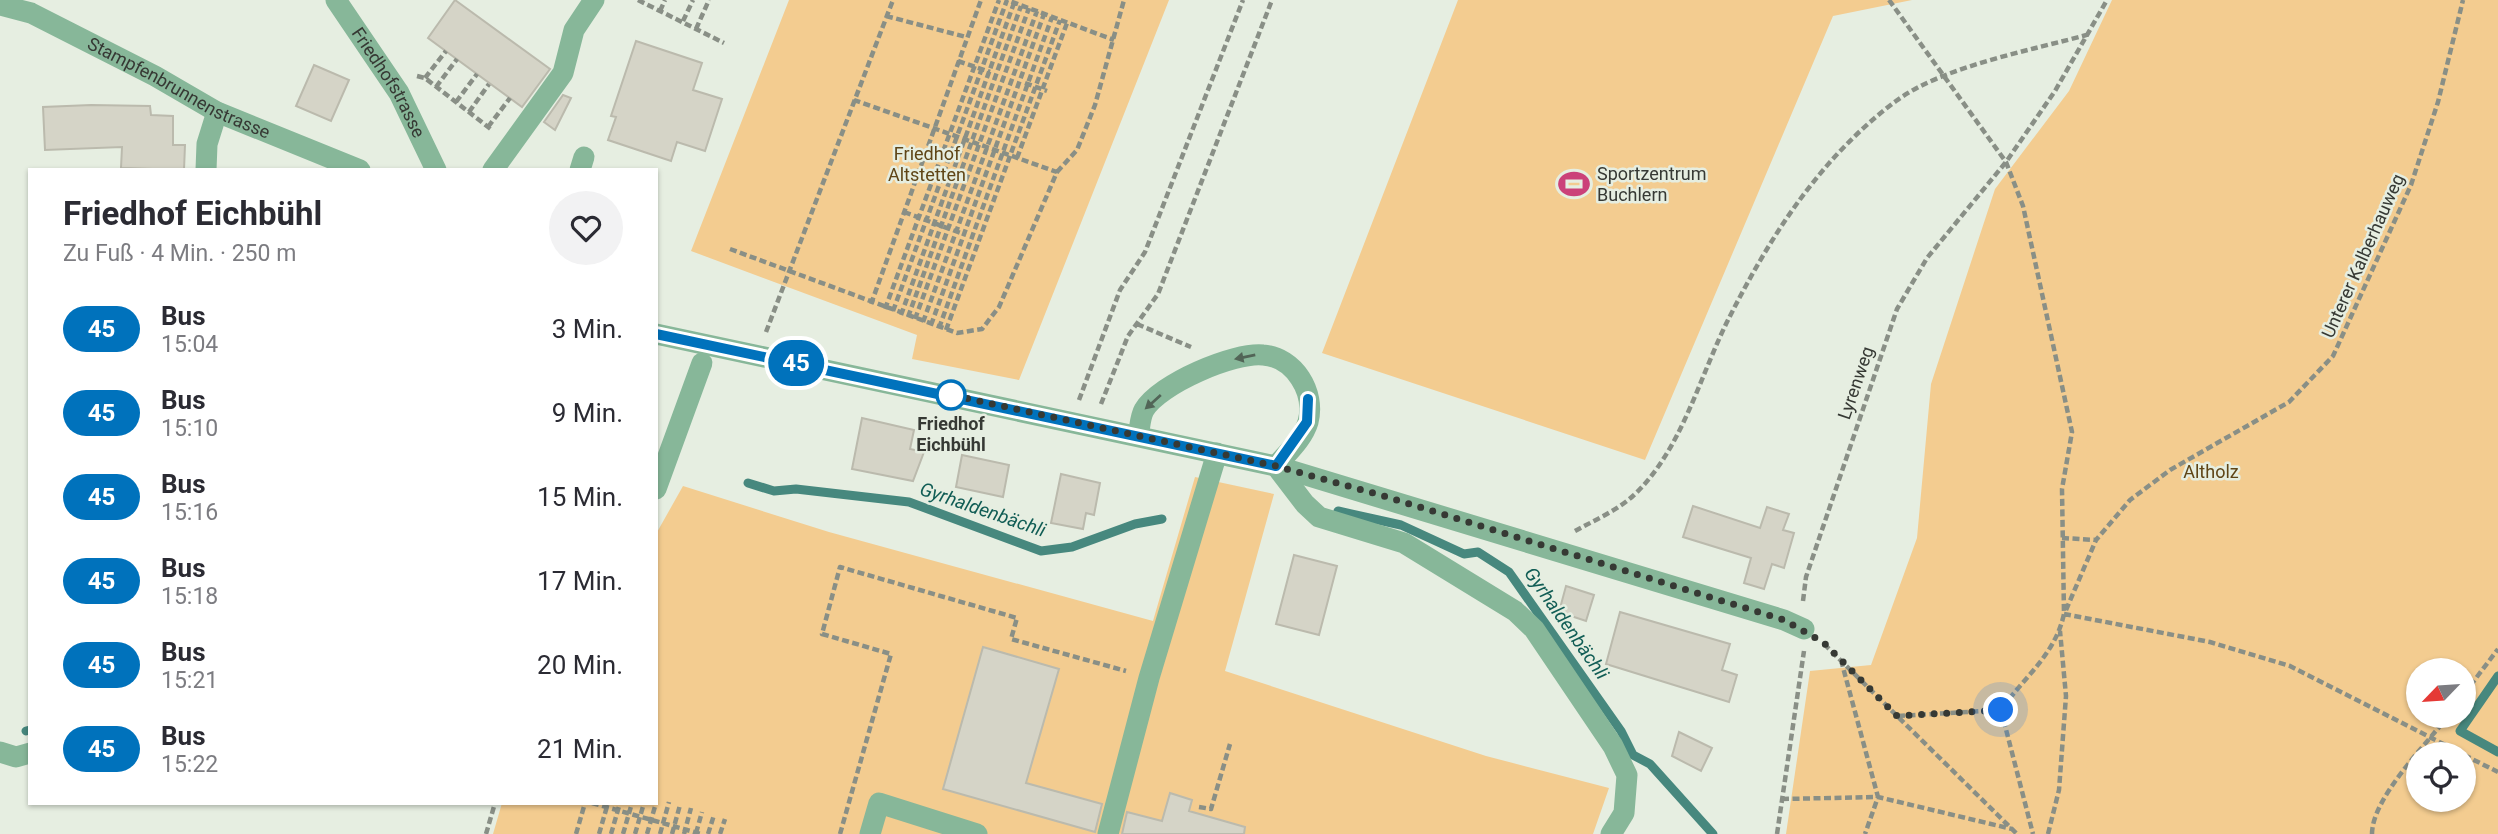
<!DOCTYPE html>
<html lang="de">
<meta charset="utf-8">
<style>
body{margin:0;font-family:Roboto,sans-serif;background:#f2f2f3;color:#2b2b33;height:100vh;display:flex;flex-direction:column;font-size:26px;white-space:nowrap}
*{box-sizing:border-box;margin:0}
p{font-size:23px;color:#7c7c81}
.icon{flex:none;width:38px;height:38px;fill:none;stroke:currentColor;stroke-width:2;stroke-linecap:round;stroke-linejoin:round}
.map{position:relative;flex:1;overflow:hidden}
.sheet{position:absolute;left:28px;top:168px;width:630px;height:637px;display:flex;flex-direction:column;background:#fff;border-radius:0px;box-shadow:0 2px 5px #0004}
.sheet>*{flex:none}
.badge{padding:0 14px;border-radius:23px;font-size:24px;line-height:46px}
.needle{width:46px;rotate:245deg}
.tools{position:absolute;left:2406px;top:658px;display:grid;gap:14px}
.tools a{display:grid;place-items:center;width:70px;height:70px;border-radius:50%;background:#fff;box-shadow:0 2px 5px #0004;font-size:35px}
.you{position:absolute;width:35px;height:35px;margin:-18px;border:5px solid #fff;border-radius:50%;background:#1a73e8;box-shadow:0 0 0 10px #1a73e833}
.map>.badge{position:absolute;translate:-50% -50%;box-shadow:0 0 0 4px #fff}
.round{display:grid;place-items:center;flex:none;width:74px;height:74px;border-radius:37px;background:#f2f2f3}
.summary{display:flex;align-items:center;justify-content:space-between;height:119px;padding:0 35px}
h1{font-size:33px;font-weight:700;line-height:52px}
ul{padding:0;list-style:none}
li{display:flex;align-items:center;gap:21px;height:84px;padding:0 35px}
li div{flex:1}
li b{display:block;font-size:26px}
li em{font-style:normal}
li .badge{min-width:77px;font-weight:700;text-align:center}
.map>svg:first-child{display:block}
.green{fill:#f3cc90;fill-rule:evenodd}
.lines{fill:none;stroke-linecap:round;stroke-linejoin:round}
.stream{stroke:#47887e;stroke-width:9}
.building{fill:#d5d4c7;stroke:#bbbaad;stroke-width:2}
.path{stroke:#898f86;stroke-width:4.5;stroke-dasharray:7 3.5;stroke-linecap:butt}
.minor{stroke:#87b799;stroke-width:21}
.oneway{fill:#526557}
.line-casing{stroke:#fff;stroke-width:16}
.line{stroke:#0072bc;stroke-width:10}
.walk{stroke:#363934;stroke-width:7;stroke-dasharray:0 12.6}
.stop-dot{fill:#fff;stroke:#0072bc;stroke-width:3.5}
.labels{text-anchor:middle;stroke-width:5;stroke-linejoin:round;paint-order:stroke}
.street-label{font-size:18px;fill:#363934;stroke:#e6eee1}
.park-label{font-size:18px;fill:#5f4516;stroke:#e6eee1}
.poi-label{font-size:18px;fill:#363934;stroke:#e6eee1;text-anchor:start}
.stop-label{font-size:18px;font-weight:bold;fill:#363934;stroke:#e6eee1}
.water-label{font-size:19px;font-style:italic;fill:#115d55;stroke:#e6eee1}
</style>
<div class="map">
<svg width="2498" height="834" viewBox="0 0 2498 834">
<rect width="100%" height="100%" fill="#e6eee1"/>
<path class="green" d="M789 0H1169L1019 380 912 359 917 335 691 251Z
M1458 0H1912L1833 16 1645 460 1322 353Z
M2112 0H2498V834H1786L1810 671 1871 665 1917 538 1931 384 1995 189 2069 91ZM2418 670H2464V716H2418ZM2418 754H2464V800H2418Z
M1195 477 1274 494 1225 671 1486 756 1609 788 1593 834H493L502 803H656V534L683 486 829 532 1153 621Z"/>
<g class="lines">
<path class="stream" d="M748 483 774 491 796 489 909 502 1041 551 1072 547 1135 524 1162 519
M1338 511 1401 525 1464 554 1478 552 1509 572 1621 731 1633 755 1650 764 1713 834
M2498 676 2460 731 2498 752
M26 731 30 730"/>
</g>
<path class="building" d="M455 0 550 69 522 107 428 38Z
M636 41 702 63 693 90 722 99 705 151 677 142 671 161 608 140 616 117 611 116Z
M314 65 349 80 331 121 296 106Z
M563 95 571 98 555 130 544 122Z
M91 105 150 106 151 115 173 116V145H185L184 170 121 168 122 147 45 150 43 107Z
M862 418 914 430 910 449 924 452 913 481 852 469Z
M962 455 1009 465 1003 497 956 487Z
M1061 474 1100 483 1094 515 1086 513 1083 529 1051 523Z
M1693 506 1760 528 1767 507 1789 514 1783 530 1794 533 1784 568 1772 564 1764 589 1744 583 1751 558 1683 537Z
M1294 555 1337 566 1319 635 1276 624Z
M1566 586 1594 595 1586 621 1559 612Z
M1620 612 1730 644 1722 670 1737 675 1729 702 1606 664Z
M983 647 1059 669 1026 783 1102 804 1095 832 943 789Z
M1679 732 1712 748 1701 771 1672 756Z
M1170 793 1192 800 1189 811 1245 827 1244 834H1122L1127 812 1162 821Z"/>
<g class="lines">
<path class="path" d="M638 0 724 43
M1889 0 2006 162 2023 206 2072 432 2062 489 2064 614C2055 655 2024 677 2001 710L2033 834
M660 11 665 0
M886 16 966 37
M683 21 693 0
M696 29 709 0
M958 61 990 72
M417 76 425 78 492 130
M425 78 446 51
M1025 83 1047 91
M436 87 457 59
M456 102 477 74
M469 112 489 84
M488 127 510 98
M1017 158 1067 23
M1057 172 1077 150 1095 105 1124 0
M904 212 966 235
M730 249 957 333 982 329 999 307 1057 172 854 100
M871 304 981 0
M885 309 999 0
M893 311 1007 0 1114 40
M901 315 1014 3
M908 317 1021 6
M915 319 1029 8
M923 322 1037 11
M1137 324 1191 347
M931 325 1044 14
M939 328 1052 17
M946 330 1060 20
M766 332 893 0
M1079 400 1120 290 1145 252 1243 0
M1101 404 1128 336 1158 294 1272 0
M1575 531C1595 520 1618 510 1634 495 1682 450 1700 375 1729 318 1771 235 1820 158 1896 101 1943 66 2033 50 2090 34
M2062 538 2096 540
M1803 601 1806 577 1897 309 1927 258 2006 162 2055 91 2107 0
M2066 610 2096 540 2130 500 2170 470 2289 402 2333 356 2411 185 2438 102 2463 0
M2064 614 2210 642 2290 666 2463 754
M1824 644 2017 834
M1841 660 1878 797 1865 834
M2464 694 2498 649
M1898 716 2001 710
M2464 755 2498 772
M1782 799 1878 797 2012 829
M592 803 701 834
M1199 807 1211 809 1230 744
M696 833 702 812
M486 834 495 803
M576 834 585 803
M599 834 608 803
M611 834 620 803
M623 834 632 803
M635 834 644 803
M647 834 656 803
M660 834 669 802
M672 834 680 805
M684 834 691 808
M708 834 714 815
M720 834 725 819
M840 834 891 654 822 634 840 567 1017 618 1011 639 1126 671
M1777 834 1804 651
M2048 834 2059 790 2066 696 2060 631
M2372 834C2372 798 2426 745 2448 716"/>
<g class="minor">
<path id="s1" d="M336 0 399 93 436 170"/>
<path id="s2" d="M0 5 31 13 155 76 217 112 360 170"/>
<path d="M206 170 207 144 217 112"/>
<path d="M493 170 563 73 574 30 594 0"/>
<path d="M580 170 584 157"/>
<path d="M656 334 1276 466 1784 620 1804 629"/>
<path d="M1138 436C1140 428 1140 417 1144 410 1159 384 1234 352 1263 355 1294 357 1316 392 1308 422 1303 439 1287 453 1276 466"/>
<path d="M1276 466 1305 504 1319 517 1404 543 1515 611 1534 629 1613 746 1627 775 1624 813 1611 834"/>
<path d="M656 489 702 363"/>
<path d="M0 752 16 757 30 753"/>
<path d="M870 834 879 803 977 834"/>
<path d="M1108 834 1149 678 1217 453"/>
</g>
</g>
<defs><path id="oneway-solid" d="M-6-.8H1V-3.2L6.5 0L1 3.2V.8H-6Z" transform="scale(1.75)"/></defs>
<g class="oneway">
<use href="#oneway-solid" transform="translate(1245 357) rotate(168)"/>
<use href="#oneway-solid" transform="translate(1153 402) rotate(138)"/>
</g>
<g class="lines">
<defs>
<path id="line" d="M656 334 1276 466 1307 422 1308 399"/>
</defs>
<use href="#line" class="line-casing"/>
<use href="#line" class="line"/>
<path class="walk" d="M951 395 947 394 1276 466 1384 496 1784 620 1823 642 1897 716 2001 710"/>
</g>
<defs>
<symbol id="stadium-bare" viewBox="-9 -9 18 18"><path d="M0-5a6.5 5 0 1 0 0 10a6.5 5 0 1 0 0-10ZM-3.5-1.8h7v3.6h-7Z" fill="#cb4179" stroke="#e6eee1" stroke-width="2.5" paint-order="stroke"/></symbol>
</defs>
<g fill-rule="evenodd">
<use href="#stadium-bare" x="1552" y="162" width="44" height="44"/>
</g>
<circle class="stop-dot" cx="951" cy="395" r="14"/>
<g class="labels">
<g class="street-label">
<text dy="6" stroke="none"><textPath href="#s1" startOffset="98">Friedhofstrasse</textPath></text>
<text dy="6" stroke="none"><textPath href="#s2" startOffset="198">Stampfenbrunnenstrasse</textPath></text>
<text transform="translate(2363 256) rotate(-66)" y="6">Unterer Kalberhauweg</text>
<text transform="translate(1856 383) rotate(-71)" y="6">Lyrenweg</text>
</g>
<g class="park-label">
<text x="927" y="160">Friedhof<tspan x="927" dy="21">Altstetten</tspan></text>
<text x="2211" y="478">Altholz</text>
</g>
<g class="poi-label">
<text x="1597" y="180">Sportzentrum<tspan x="1597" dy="21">Buchlern</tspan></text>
</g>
<g class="stop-label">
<text x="951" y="430">Friedhof<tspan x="951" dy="21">Eichbühl</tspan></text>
</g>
<g class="water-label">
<text transform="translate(983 509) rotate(19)" y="7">Gyrhaldenbächli</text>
<text transform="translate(1567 623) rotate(55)" y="7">Gyrhaldenbächli</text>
</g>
</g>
</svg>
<div class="tools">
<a><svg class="needle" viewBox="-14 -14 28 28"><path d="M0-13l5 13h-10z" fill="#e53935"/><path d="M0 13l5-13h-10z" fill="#7c7c81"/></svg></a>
<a><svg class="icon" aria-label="locate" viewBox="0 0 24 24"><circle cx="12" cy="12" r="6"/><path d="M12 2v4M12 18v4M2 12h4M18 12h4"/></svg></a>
</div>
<div class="you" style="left:2001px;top:710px"></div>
<b class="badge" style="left:796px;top:363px;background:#0072bc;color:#fff">45</b>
<section class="sheet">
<div class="summary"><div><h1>Friedhof Eichbühl</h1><p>Zu Fuß · 4 Min. · 250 m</p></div><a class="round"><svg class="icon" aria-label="heart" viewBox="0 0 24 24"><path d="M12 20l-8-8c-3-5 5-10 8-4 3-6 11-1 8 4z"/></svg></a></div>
<ul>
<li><span class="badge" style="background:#0072bc;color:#fff">45</span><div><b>Bus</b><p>15:04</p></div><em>3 Min.</em></li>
<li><span class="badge" style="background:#0072bc;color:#fff">45</span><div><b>Bus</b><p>15:10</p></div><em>9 Min.</em></li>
<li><span class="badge" style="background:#0072bc;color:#fff">45</span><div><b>Bus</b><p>15:16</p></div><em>15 Min.</em></li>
<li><span class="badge" style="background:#0072bc;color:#fff">45</span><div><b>Bus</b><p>15:18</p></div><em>17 Min.</em></li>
<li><span class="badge" style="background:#0072bc;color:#fff">45</span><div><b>Bus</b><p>15:21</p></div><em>20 Min.</em></li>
<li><span class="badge" style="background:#0072bc;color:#fff">45</span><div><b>Bus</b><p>15:22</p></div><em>21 Min.</em></li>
</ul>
</section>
</div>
